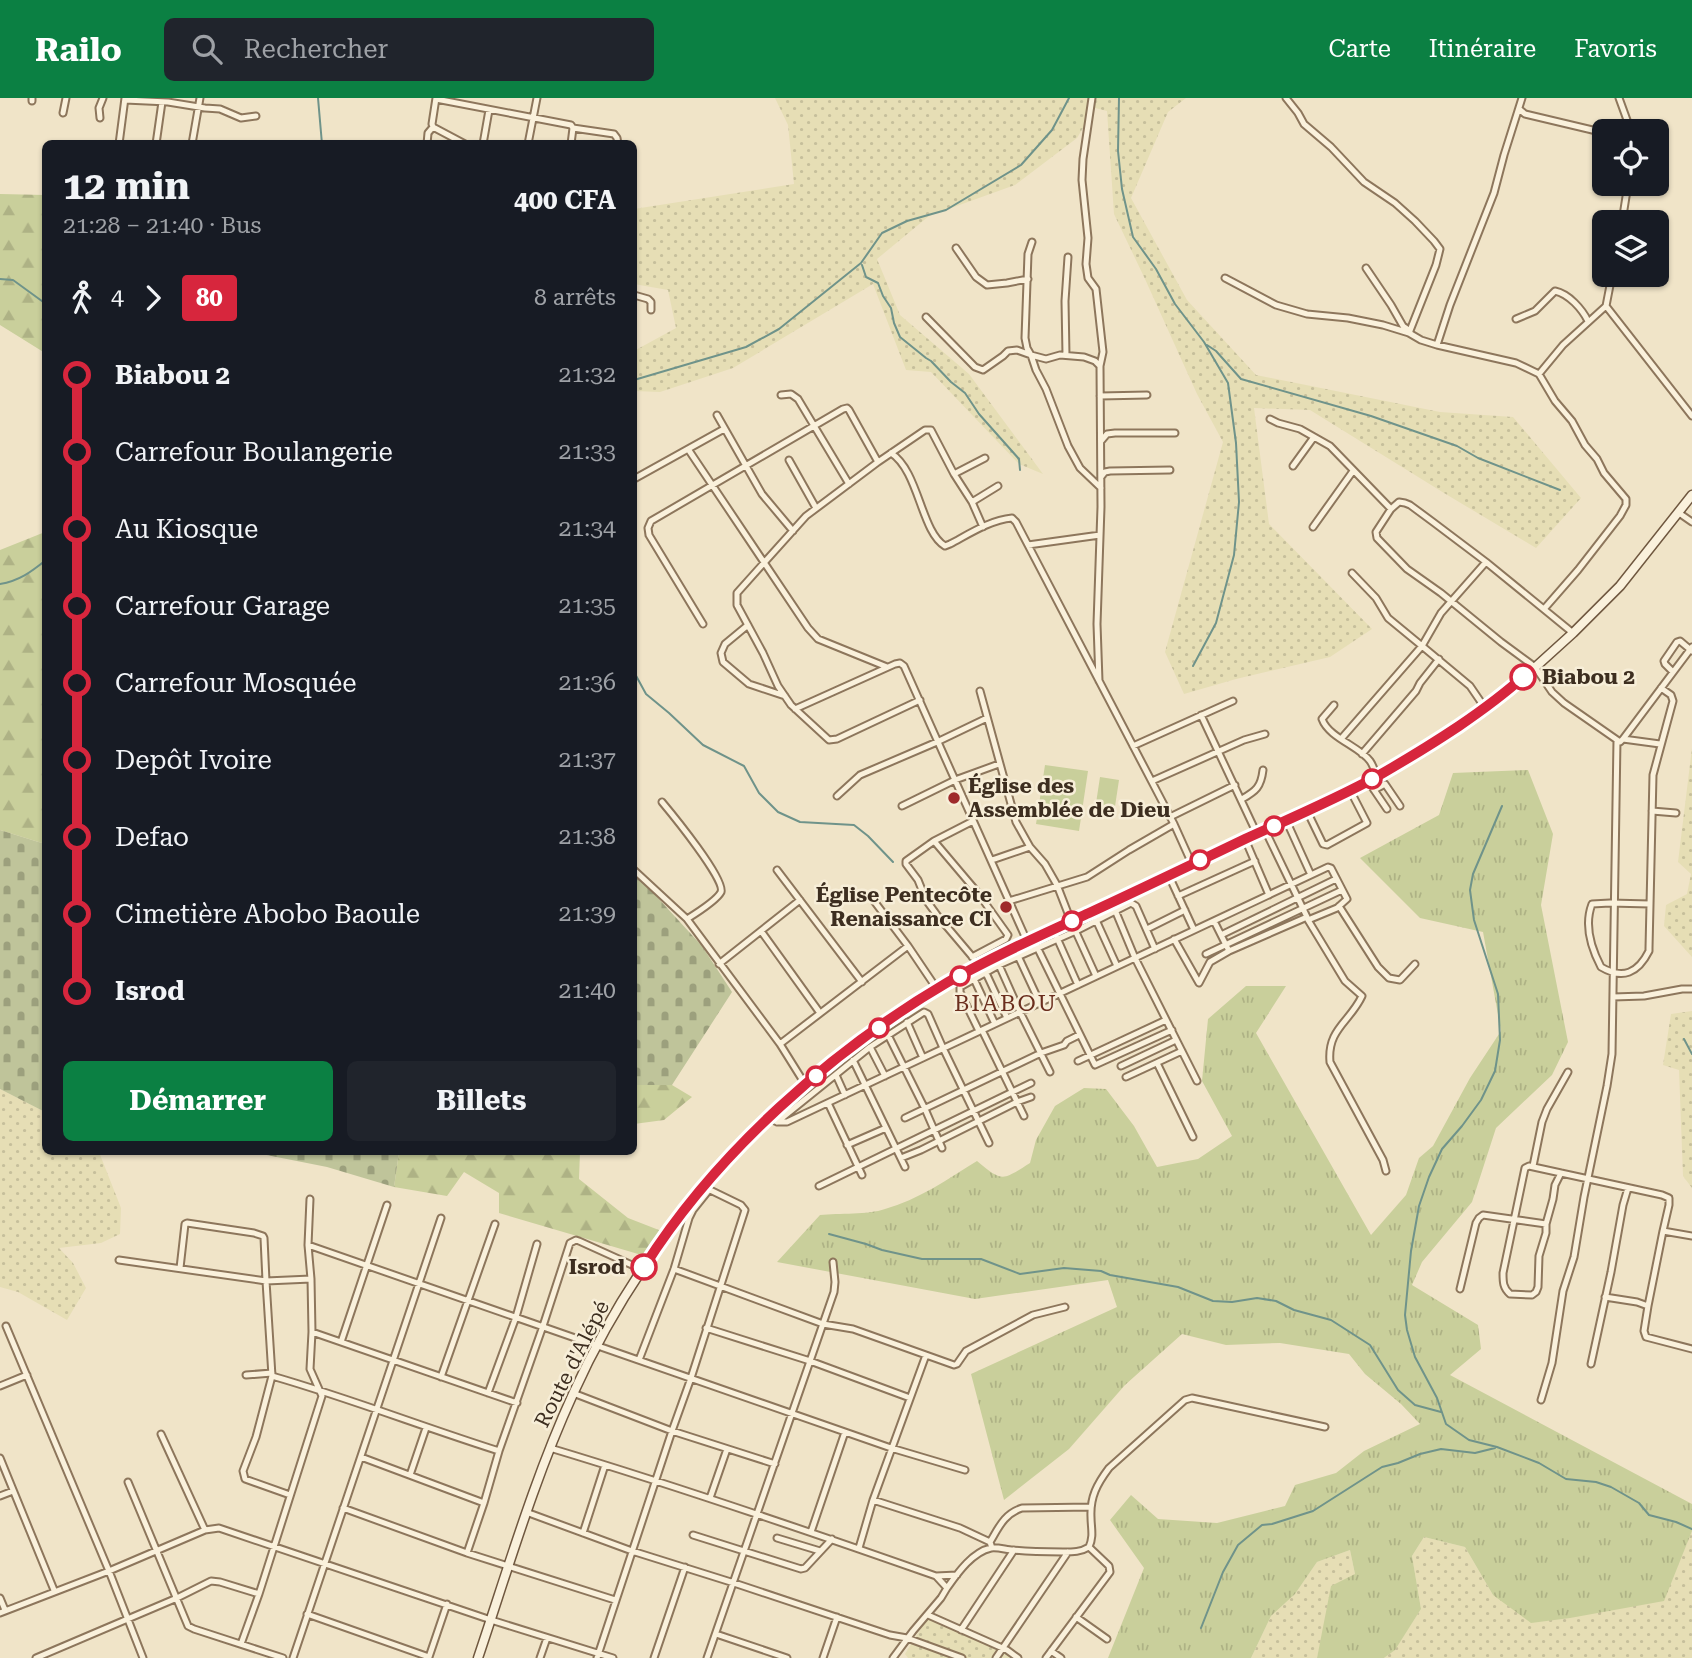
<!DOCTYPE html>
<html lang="fr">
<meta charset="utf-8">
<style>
body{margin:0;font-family:"Roboto Serif",serif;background:#20242c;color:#f1f3f6;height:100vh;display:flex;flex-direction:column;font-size:26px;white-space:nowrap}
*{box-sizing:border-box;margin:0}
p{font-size:23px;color:#9ea1a6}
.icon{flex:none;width:38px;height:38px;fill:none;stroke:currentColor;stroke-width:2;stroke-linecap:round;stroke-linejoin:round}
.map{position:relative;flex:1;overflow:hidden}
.panel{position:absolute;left:42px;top:42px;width:595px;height:1015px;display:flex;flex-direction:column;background:#171b24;border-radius:10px;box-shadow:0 2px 5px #0004}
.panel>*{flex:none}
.badge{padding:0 14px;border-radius:5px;font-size:24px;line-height:46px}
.tools{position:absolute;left:1592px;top:21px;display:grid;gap:14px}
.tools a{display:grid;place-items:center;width:77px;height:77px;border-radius:10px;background:#171b24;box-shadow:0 2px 5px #0004;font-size:35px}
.map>.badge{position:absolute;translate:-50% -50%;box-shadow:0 0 0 4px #fff}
.legs{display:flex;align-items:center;gap:10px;height:77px;padding:0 21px;font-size:23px}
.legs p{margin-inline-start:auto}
.summary{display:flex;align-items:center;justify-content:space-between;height:119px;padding:0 21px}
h1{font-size:38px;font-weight:700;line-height:52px}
.button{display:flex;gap:14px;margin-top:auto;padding:14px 21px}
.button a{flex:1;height:80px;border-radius:10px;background:#0b8043;color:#fff;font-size:28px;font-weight:700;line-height:80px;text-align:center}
.button a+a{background:#20242c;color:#f1f3f6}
ul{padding:0 21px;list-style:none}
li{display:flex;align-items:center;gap:24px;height:77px;font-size:26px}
li i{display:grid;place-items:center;width:10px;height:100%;margin:0 9px;background:currentColor}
li i::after{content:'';width:18px;height:18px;margin:-9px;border:5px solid;border-radius:50%;background:#171b24}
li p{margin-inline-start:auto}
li:first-child i{background:linear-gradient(#0000 50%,currentColor 0)}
li:last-child i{background:linear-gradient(currentColor 50%,#0000 0)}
header{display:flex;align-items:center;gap:42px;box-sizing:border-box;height:98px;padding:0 35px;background:#0b8043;color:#fff}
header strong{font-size:33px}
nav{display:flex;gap:38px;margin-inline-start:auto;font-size:24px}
.search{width:490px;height:63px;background:#20242c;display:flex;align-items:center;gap:18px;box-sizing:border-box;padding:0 24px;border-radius:10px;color:#9ea1a6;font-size:26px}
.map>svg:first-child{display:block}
.farmland{fill:url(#farmland-dots)}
.grass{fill:url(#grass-tufts)}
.forest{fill:url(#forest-firs)}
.cemetery{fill:url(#cemetery-stones)}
.pitch{fill:#c9cf9b}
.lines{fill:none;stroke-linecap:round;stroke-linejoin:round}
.stream{stroke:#6f938a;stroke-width:2}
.minor-casing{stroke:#8d765c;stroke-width:9}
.secondary-casing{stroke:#6f573f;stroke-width:11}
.minor{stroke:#faf1dc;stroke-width:5}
.secondary{stroke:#faf1dc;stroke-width:8}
.line-1-casing{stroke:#fff;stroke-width:16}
.line-1{stroke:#d7263d;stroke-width:10}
.stop-1-dot{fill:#fff;stroke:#d7263d;stroke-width:3.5}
.poi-dot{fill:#9e2a2b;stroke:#f7eed8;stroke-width:2.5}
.labels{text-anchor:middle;stroke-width:5;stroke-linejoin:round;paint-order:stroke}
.stop-label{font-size:21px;font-weight:bold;fill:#3d2e20;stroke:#f7eed8;text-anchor:start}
.poi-label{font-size:21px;font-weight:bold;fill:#3d2e20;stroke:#f7eed8;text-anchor:start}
.street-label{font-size:21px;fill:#3d2e20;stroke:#f7eed8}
.neighbourhood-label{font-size:23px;letter-spacing:2px;fill:#6b2e1e;stroke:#f7eed8}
</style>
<header>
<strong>Railo</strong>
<div class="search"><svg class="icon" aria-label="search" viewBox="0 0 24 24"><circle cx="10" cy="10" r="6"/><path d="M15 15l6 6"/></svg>Rechercher</div>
<nav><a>Carte</a><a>Itinéraire</a><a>Favoris</a></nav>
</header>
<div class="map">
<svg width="1692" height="1560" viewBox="0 0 1692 1560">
<defs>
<pattern id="farmland-dots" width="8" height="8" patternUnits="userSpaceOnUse" patternTransform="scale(1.75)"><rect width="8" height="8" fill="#e6deb5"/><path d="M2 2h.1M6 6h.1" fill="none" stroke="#c6bf9b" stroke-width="1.8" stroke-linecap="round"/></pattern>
<pattern id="grass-tufts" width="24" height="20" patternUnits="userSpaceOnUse" patternTransform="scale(1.75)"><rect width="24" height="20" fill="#c9cf9b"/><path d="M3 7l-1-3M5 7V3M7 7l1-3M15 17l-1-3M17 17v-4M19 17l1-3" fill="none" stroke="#aeb285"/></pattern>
<pattern id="forest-firs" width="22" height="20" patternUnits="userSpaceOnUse" patternTransform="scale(1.75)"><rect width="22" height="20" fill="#c9cf9b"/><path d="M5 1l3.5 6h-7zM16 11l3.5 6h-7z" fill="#aeb285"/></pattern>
<pattern id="cemetery-stones" width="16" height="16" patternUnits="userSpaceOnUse" patternTransform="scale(1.75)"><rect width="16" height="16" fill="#bfc49a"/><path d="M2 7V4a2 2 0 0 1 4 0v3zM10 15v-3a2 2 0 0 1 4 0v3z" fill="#9ca07d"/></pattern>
</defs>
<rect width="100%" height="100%" fill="#f0e4c8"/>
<path class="farmland" d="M775 0H1186L1168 14 1131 100 1187 202 1256 277 1440 314 1513 319 1581 400 1536 450 1444 395 1310 312 1254 310 1269 426 1372 531 1330 559 1236 581 1184 596 1165 554 1223 344 1197 296 1145 181 1114 116 1107 13 1095 10 1077 40 1015 87 929 118 877 161 900 217 969 276 1043 376 1019 366 931 274 906 272 873 186 733 270 660 294 634 293V253L676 230 668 192 634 186V111L794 86 788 27Z
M1692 650V859L1664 828 1666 807 1687 796 1691 776 1678 764Z
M1692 913V1090L1683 1078 1679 972 1663 967 1671 916Z
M0 991 45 1014 46 1054H99L121 1110 120 1136 101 1145 59 1150 73 1165 86 1190 67 1222 18 1194 0 1189Z
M1692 1433V1560H1384L1395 1551 1421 1511 1412 1458 1424 1439 1465 1449 1493 1497 1663 1503Z
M1350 1452 1355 1476 1325 1525 1317 1560H1251L1271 1518 1295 1496 1317 1464Z
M927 1521 1018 1558 1020 1560H908L905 1556Z"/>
<path class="grass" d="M1528 672 1553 736 1541 807 1568 944 1552 977 1496 1030 1472 1104 1422 1164 1412 1187 1478 1227 1481 1251 1450 1277 1692 1406V1433L1664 1503 1570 1520 1531 1525 1493 1497 1465 1449 1424 1439 1412 1458 1421 1511 1395 1552 1384 1560H1317L1331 1488 1355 1476 1350 1452 1317 1464 1295 1496 1271 1518 1251 1560H1108L1144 1470 1110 1422 1131 1397 1158 1421 1217 1425 1285 1408 1295 1387 1336 1375 1364 1353 1420 1326 1401 1306 1365 1276 1349 1256 1280 1245 1226 1247 1182 1236 1125 1287 1069 1351 1004 1402 971 1276 1117 1209 1108 1182 975 1201 777 1164 820 1117C839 1115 868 1117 885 1111 918 1102 948 1081 977 1063 1003 1085 1003 1082 1030 1065L1036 1042 1055 1008 1084 990 1106 991 1134 1028 1157 1069 1198 1061 1232 1038 1202 983 1208 921 1246 888H1286L1256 935 1371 1137 1406 1097 1419 1060 1433 1048 1470 980 1501 933 1483 834 1420 820 1360 760 1439 717 1453 675Z"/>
<path class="forest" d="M0 96 45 97V255L0 227Z
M45 434V746L0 732V452Z
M634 987H672L692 999 664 1022 634 1026Z
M399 1054H580L579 1081 628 1120 664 1134 645 1158 499 1115V1095L464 1074 447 1098 394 1089Z"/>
<path class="cemetery" d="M0 732 45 746V1014L0 991Z
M634 774 702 848 732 894 672 987H634Z
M251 1054H399L394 1089 327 1069Z"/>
<path class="pitch" d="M1045 667 1088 673 1079 733 1036 726Z
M1100 679 1119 682 1114 715 1095 712Z"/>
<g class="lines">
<path class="stream" d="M318 0 322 46
M1119 0 1118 53 1122 91 1133 139 1156 171 1175 206 1204 244 1228 285 1236 345 1239 404 1234 457 1216 525 1193 568
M862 167 866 179 878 185 883 198 891 210 894 225 900 239 926 260 931 263 951 284 965 295 979 316 1019 361 1020 372
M0 181 13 182 46 206
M1207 247 1216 253 1241 281 1371 318 1457 348 1478 360 1560 392
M634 282 746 249 779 231 861 165 882 135 907 123 946 112 1021 67 1052 32 1069 0
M0 486C19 483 31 474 46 462
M634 574 646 596 669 615 703 647 744 668 759 695 778 714 800 724 854 727 868 738 893 764
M1502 708 1473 776 1470 792 1474 822 1498 896 1500 942 1495 973 1481 1002 1462 1028 1442 1051 1429 1079 1419 1108 1411 1153 1405 1217 1407 1232 1415 1259 1437 1300 1446 1326 1469 1342 1497 1349 1539 1365 1566 1381 1596 1384 1611 1389 1639 1405 1649 1417 1676 1424 1692 1431
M1684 941 1692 956
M829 1136 866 1146 882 1152 922 1161H981L1020 1176 1064 1170 1101 1173 1110 1177 1178 1189 1213 1203 1232 1204 1257 1200 1276 1203 1294 1212 1331 1222 1370 1247 1398 1292 1415 1307 1441 1314
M1201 1530 1223 1474 1238 1447 1262 1427 1272 1426 1313 1413 1382 1369 1398 1365 1420 1356 1441 1351 1475 1355 1495 1350"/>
<defs>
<path id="minor" d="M436 0 432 26 433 29 465 46
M1092 0 1083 61 1082 82 1088 140 1086 166 1088 180 1096 191 1103 254 1100 268 1101 409 1097 526 1099 583
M1286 0 1298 15 1304 26 1331 49 1364 84 1395 105 1415 123 1434 143 1440 151 1436 167 1409 235 1421 242 1437 247 1516 265 1539 276 1555 303 1572 323 1585 347 1597 361 1604 375 1626 401V407L1620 418 1578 472 1544 511
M1619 0 1631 33
M436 1 571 27 573 30 571 46
M125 2 168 4 205 10 220 11 241 20 256 18
M32 3V0
M1519 11 1525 16 1605 35
M63 15 66 0
M100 20 99 10 103 0
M573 30 614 36 617 40 618 46
M119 46 125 0
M156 46 162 4
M192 46 200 0
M427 46 428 35 433 29
M483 46 489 12
M528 46 537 0
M1622 124 1628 86
M1032 144 1028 156 1025 240 1027 250 1031 257 1046 261 1060 257 1084 259 1095 263 1100 268
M956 150 976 179 987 187 1007 185 1028 181
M1366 170 1391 207 1403 228 1410 233
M1612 177 1606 208 1692 318
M1225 180 1276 207 1307 216 1348 220 1383 227 1409 235
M634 197 648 201 651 204V212
M926 219 975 269 983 272 1003 258 1008 253 1017 252 1031 257 1036 272 1046 291 1068 348 1080 370 1101 390
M1516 221 1535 213 1555 193C1569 196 1582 211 1588 223
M1437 247 1450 207 1494 95 1504 57 1522 0
M1066 257 1065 203 1068 159
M1539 276 1563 247 1606 208
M781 297 791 296 798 301 849 386
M1100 298 1147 297
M717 317 762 396 793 433
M1270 321 1278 325 1300 331 1330 348 1391 411
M1101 343 1107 336 1115 335H1175
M688 351 724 331
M891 355C919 373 921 434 945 448L950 446C969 436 990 422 1012 420L1016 424 1174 726 1192 766
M789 362 816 410
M1293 368 1314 339
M954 376 985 360
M1101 379 1105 374 1110 373 1170 372
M634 381 688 351 808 530 818 541 887 569
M972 404 998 388
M1679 415 1692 424
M1313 429 1353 373
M1028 447 1100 437
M703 526 649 437 648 430 651 423 843 311 847 310 849 312 878 364
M748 527 725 546 721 555 723 564 749 586 785 598
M1573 535 1486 464 1433 424 1410 407 1405 405 1399 404 1391 411 1376 434 1377 440 1407 471 1441 495 1501 544 1535 569 1552 594 1564 605 1620 644 1623 641 1692 549
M1673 574 1665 566 1664 563 1677 544 1680 543 1692 553
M980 593 1016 724 1030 749 1045 766 1057 787 1071 823
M920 602 837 641 829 642 791 607 778 588 763 555 737 507V495L806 418 878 364 925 332H931L954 376 972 404 983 429
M1334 607 1322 621C1329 640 1359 648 1370 663 1373 667 1375 674 1377 678
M1485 610 1470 588 1422 548 1441 515 1486 464
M795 611 895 566 900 565 904 568 1027 843
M1201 617 1257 736
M1341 641 1422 548 1388 520 1376 500 1352 475
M1623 641 1660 646
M1133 648 1233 603
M1362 656 1416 593 1420 585 1439 561
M1152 683 1244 642 1265 636
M1368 683 1387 711
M1374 692 1385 686 1400 708
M837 698 860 677 937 644 987 620
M1242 701C1256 693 1261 689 1263 672
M662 704C672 716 726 782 721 794 717 802 695 816 687 821L780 946 805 986
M902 708 955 682 999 666
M1307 713 1323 746 1327 747 1367 725 1350 692
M1652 713 1676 715
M1170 719 1235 687
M1286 722 1311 777
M1245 741 1269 797
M934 743 906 763V766L918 782 926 802 937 817 986 875 1007 920
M992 762 1030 749
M634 772 687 821
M777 772 862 884
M1169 778 1194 832
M1178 798 1255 763
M874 803 908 848 937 891
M1009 803 1087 779 1129 752 1174 726
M1650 806 1610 805 1592 806C1584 827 1591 850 1601 869 1623 882 1638 875 1649 853V850L1653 677 1673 603 1671 597 1661 590
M1339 808 1378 869 1389 880 1400 882 1415 866
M1115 812 1135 860 1197 983
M1096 822 1117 868
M1308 822 1345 883 1362 898C1350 924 1327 931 1330 964L1383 1062 1386 1073
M1214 823 1229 853 1307 819 1265 732
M1147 831 1185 812
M1075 832 1096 878
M761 833 820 915
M1221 837 1336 781
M1057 840 1078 887
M1174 841 1199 885 1210 864 1229 853
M1037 849 1095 967 1172 932
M1206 856 1342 792
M1018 858 1040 905
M972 859 1006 841 1008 837 978 795 934 743 973 723
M719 866 800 802
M999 867 1020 914 1050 974
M974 881 995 926
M1613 899 1644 898 1682 891H1692
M907 924 923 960
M982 932 1024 1018
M979 933 960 894V889L999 867 1076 833 1131 805 1136 808 1155 851
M888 937 925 1011 942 1050
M780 946 908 848
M870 949 885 978
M853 962 905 1069
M1078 963 1166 922
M1157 965 1193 1039
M1121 968 1176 942
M836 977 845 997
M1126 979 1182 953
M828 1005 862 1077
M768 1020 777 1024H787L1328 769 1331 770 1347 801 1337 810 1308 822
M905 1020 1041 955 1064 947 1067 943 1079 937
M777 1024 870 949 924 914 928 916 943 950 989 1045
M847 1047 886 1030
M901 1060 921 1052 1017 1004 1031 999
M1529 1068 1561 1075 1555 1087 1553 1101 1546 1126V1135L1539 1158 1538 1189 1536 1194 1532 1197 1510 1196C1503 1190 1503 1184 1503 1175L1525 1070Z
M1533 1068 1542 1024 1547 1011 1568 974
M1561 1075 1662 1097 1669 1100V1107L1663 1133 1692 1138
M819 1088 1031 985
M308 1147 891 1350 965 1372
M119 1162 266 1183 264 1140 263 1138 254 1135 187 1125 185 1126 180 1170
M674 1171 823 1226 853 1231 954 1267 957 1266 966 1253 1033 1217 1065 1209
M1460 1191 1476 1125 1479 1120 1483 1117 1546 1126
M1605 1199 1637 1204 1648 1208 1644 1233 1646 1239 1692 1251
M1648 1208 1663 1133
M6 1228 109 1473 143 1560
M706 1230 810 1263 910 1300
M312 1234 517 1305
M341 1244 387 1107
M639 1262 674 1171 689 1120 693 1112 709 1092
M1591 1266 1611 1174 1623 1107 1628 1090
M246 1277 272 1275
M272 1278C349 1300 423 1329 499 1353
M441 1279 495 1126
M0 1288 27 1277
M488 1295 516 1219 537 1146
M573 1295 672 1333 775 1366
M1541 1302 1552 1265 1563 1193 1574 1159 1584 1099 1607 988 1612 956 1617 642
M161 1336 205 1432
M550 1350C680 1389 808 1433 936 1478L947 1490 941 1500 913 1533 893 1560
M361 1359 484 1405
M0 1360 54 1492
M410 1377 426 1330
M128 1384 188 1528 194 1531 283 1560
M290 1397 245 1381 243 1373 256 1339 272 1278 266 1183 311 1181
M0 1398 13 1393
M710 1400 727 1351
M873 1402 960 1430 990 1444 992 1450
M343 1410 467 1455 615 1502
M526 1414 632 1453 734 1485 890 1537 907 1540 962 1560
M811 1434 845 1334
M583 1435 605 1367
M693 1437 801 1471 805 1470 832 1441
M777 1440 820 1453
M990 1444C999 1429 1004 1416 1022 1410L1091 1409
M859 1450 873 1402 926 1257
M467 1455 484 1405 499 1353 543 1228 570 1145 576 1142 579 1143 643 1172
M936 1478 957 1477
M947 1490C957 1476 972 1454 991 1450 998 1449 1007 1452 1013 1452 1030 1454 1046 1454 1063 1454 1073 1454 1081 1454 1089 1449 1094 1438 1091 1430 1091 1419 1090 1399 1097 1386 1109 1370L1185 1302 1192 1300 1220 1306 1325 1329
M0 1500 5 1512
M0 1515 109 1473 205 1432 219 1430 491 1522 613 1560
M307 1516 429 1559
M928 1517 1007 1552 1018 1560
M1076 1519 1107 1541
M961 1532 1014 1452
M716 1536 787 1560
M241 1546 259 1496 322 1298 310 1271 312 1234 311 1181 308 1147 310 1101
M1051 1553 1061 1560
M429 1559 447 1506
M36 1560 177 1500 211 1483 220 1484 259 1496
M293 1560 441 1120
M540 1560 547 1540
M597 1560 672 1333 691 1280 745 1112 741 1107 704 1089
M654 1560 685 1469
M707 1560 834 1194 835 1184 833 1164
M823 1560 837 1519
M996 1560 1068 1454
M1046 1560 1110 1474 1109 1468 1089 1449"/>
<path id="secondary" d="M478 1560C508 1471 534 1381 573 1296 660 1103 814 953 1001 856L1350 692 1377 678 1435 643 1510 592 1573 535 1620 488 1692 397"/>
</defs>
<use href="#minor" class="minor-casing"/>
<use href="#secondary" class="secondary-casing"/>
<use href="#minor" class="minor"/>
<use href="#secondary" class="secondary"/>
</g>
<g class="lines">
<defs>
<path id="line-1" d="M644 1169C716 1055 832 952 948 884 994 858 1041 837 1089 815 1141 791 1193 766 1245 741 1289 721 1334 702 1376 679 1404 663 1432 646 1459 628 1481 613 1503 597 1523 579"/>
</defs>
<use href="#line-1" class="line-1-casing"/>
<use href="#line-1" class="line-1"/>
</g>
<g class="stop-1-dot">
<circle cx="1523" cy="579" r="12"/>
<circle cx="1372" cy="681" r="9"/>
<circle cx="1274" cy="728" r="9"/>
<circle cx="1200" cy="762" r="9"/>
<circle cx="1072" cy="823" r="9"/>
<circle cx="960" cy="878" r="9"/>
<circle cx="879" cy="930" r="9"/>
<circle cx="816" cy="978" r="9"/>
<circle cx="644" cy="1169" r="12"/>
</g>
<g class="poi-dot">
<circle cx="954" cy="700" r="7"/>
<circle cx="1006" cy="809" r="7"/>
</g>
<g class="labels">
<g class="stop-label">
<text x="1542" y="586">Biabou 2</text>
<text x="625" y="1176" text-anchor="end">Isrod</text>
</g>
<g class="poi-label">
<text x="968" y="695">Église des<tspan x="968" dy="24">Assemblée de Dieu</tspan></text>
<text x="992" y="804" text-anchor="end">Église Pentecôte<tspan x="992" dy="24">Renaissance CI</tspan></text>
</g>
<g class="street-label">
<text transform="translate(572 1266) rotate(-63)" y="7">Route d'Alépé</text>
</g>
<g class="neighbourhood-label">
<text x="1006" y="913">BIABOU</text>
</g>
</g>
</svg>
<div class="tools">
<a><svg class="icon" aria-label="locate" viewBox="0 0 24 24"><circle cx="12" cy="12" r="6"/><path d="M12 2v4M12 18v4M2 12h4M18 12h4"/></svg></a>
<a><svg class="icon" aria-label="layers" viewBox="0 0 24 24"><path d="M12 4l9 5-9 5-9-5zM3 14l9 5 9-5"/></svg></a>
</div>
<section class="panel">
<div class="summary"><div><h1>12 min</h1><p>21:28 – 21:40 · Bus</p></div><b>400 CFA</b></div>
<div class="legs"><svg class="icon" aria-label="walk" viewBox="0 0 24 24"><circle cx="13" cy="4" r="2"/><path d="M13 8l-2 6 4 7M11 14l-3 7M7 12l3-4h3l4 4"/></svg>4<svg class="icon" aria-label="forward" viewBox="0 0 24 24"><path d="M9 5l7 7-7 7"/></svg><b class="badge" style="background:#d7263d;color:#fff">80</b><p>8 arrêts</p></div>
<ul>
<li><i style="color:#d7263d"></i><b>Biabou 2</b><p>21:32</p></li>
<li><i style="color:#d7263d"></i><span>Carrefour Boulangerie</span><p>21:33</p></li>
<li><i style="color:#d7263d"></i><span>Au Kiosque</span><p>21:34</p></li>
<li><i style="color:#d7263d"></i><span>Carrefour Garage</span><p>21:35</p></li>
<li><i style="color:#d7263d"></i><span>Carrefour Mosquée</span><p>21:36</p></li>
<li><i style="color:#d7263d"></i><span>Depôt Ivoire</span><p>21:37</p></li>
<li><i style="color:#d7263d"></i><span>Defao</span><p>21:38</p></li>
<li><i style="color:#d7263d"></i><span>Cimetière Abobo Baoule</span><p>21:39</p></li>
<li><i style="color:#d7263d"></i><b>Isrod</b><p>21:40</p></li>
</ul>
<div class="button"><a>Démarrer</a><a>Billets</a></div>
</section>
</div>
